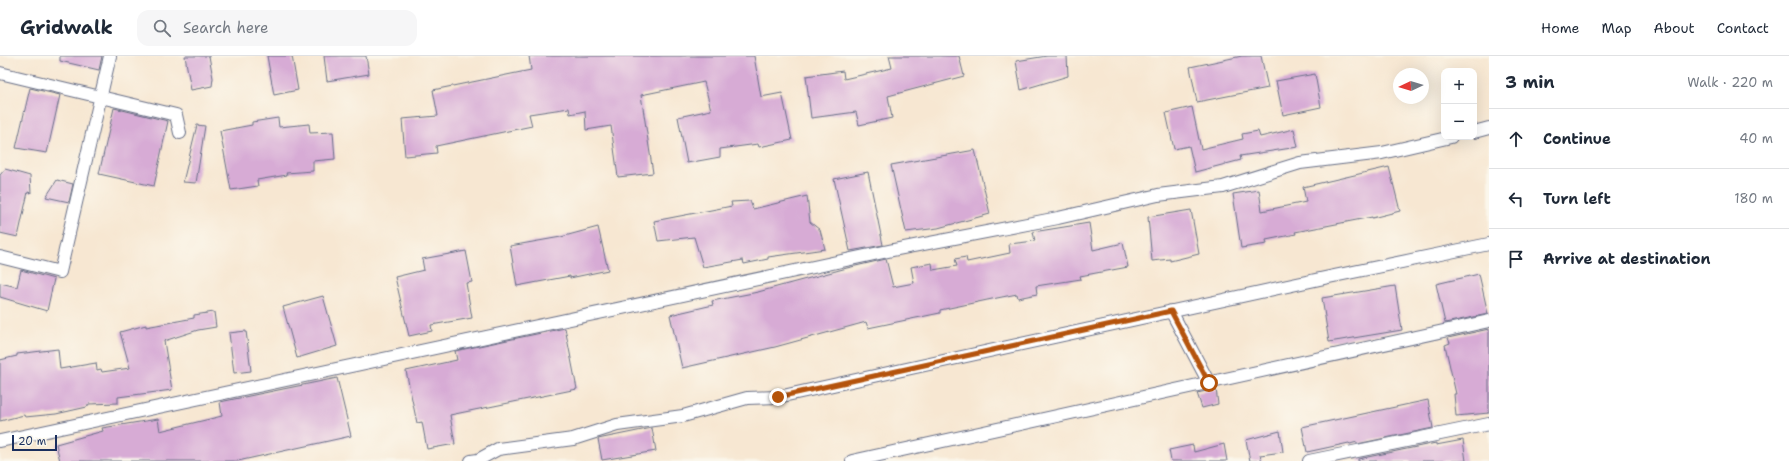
<!DOCTYPE html>
<meta charset="utf-8">
<style>
body{margin:0;font-family:"Shantell Sans",sans-serif;background:#f6f6f7;color:#1f2937}
.controls{position:absolute;right:12px;top:12px;display:grid;overflow:hidden;border-radius:8px;box-shadow:0 4px 16px #0002}
.controls button{width:36px;height:36px;display:grid;place-items:center;padding:0;border:0;border-bottom:1px solid #e0e1e3;background:#fff;color:#1f2937;font:20px sans-serif}
.compass{position:absolute;left:1393px;top:12px;width:36px;height:36px;border-radius:50%;background:#fff;box-shadow:0 4px 16px #0002;rotate:266deg}
.scale{position:absolute;left:12px;bottom:10px;width:45px;box-sizing:border-box;padding-left:4px;border:2px solid #1b2f5e;border-top:0;font-size:11px;line-height:14px;white-space:nowrap;color:#1b2f5e;-webkit-text-stroke:3px #fbf7ec;paint-order:stroke}
.stop{position:absolute;width:12px;height:12px;margin:-9px;border:3px solid #b45309;border-radius:50%;background:#fff}
.stop.end{background:#b45309;border-color:#fff;box-shadow:0 1px 4px #0008}
.list{margin:0;padding:0;list-style:none}
h2{display:flex;justify-content:space-between;align-items:center;height:52px;margin:0;padding:0 16px;font-size:17px}
h2 small{font-size:13px;font-weight:400;color:#747a83}
.list li{display:grid;grid-template-columns:26px 1fr auto;gap:12px;align-items:center;box-sizing:border-box;height:60px;padding:0 16px;border-top:1px solid #e0e1e3}
.list b{display:block;font-size:15px;white-space:nowrap}
.list em{font-size:13px;font-style:normal;color:#747a83}
.icon{flex:none;width:22px;height:22px;fill:none;stroke:currentColor;stroke-width:2;stroke-linecap:round;stroke-linejoin:round}
.map{position:relative;flex:none;width:1489px;height:405px;overflow:hidden}
header{display:flex;align-items:center;gap:24px;box-sizing:border-box;height:56px;padding:0 20px;background:#fff;border-bottom:1px solid #e0e1e3}
header strong{font-size:19px}
nav{display:flex;gap:22px;margin-inline-start:auto;font-size:14px}
.search{width:280px;height:36px;background:#f6f6f7;display:flex;align-items:center;gap:10px;box-sizing:border-box;padding:0 14px;border-radius:12px;color:#747a83;font-size:15px}
main{display:flex}
aside{flex:1;background:#fff}
.map>svg:first-child{display:block}
</style>
<header>
<strong>Gridwalk</strong>
<div class="search"><svg class="icon" aria-label="search" viewBox="0 0 24 24"><circle cx="10" cy="10" r="6"/><path d="M15 15l6 6"/></svg>Search here</div>
<nav><a>Home</a><a>Map</a><a>About</a><a>Contact</a></nav>
</header>
<main>
<div class="map">
<svg width="1489" height="405" viewBox="0 0 1489 405">
<rect width="100%" height="100%" fill="#fbf7ec"/>
<filter id="ink" filterUnits="userSpaceOnUse"><feTurbulence type="fractalNoise" baseFrequency=".025" numOctaves="2"/><feDisplacementMap in="SourceGraphic" scale="8" xChannelSelector="R" yChannelSelector="G"/><feConvolveMatrix kernelMatrix="1 2 1 2 8 2 1 2 1" color-interpolation-filters="sRGB"/></filter>
<filter id="wash" filterUnits="userSpaceOnUse"><feTurbulence type="fractalNoise" baseFrequency=".012" numOctaves="4" result="noise"/><feDisplacementMap in="SourceGraphic" scale="16" xChannelSelector="R" yChannelSelector="G"/><feGaussianBlur stdDeviation="0.9" result="paint"/><feColorMatrix in="noise" values="0 0 0 0 0 0 0 0 0 0 0 0 0 0 0 0 0 1.4 0 .05"/><feComposite in="paint" operator="in"/></filter>
<g filter="url(#wash)">
<rect width="100%" height="100%" fill="#f7e7d2"/>
<g id="blocks">
<!-- building -->
<path fill="#d7abd5" d="M 60,0 L 102,0 L 99,14 L 60,5 Z
M 185,0 L 209,0 L 213,22 L 212,30 L 191,34 Z
M 267,0 L 292,0 L 298,34 L 274,39 Z
M 324,0 L 366,0 L 369,18 L 327,25 Z
M 529,0 L 754,0 L 761,41 L 782,37 L 792,84 L 759,91 L 758,88 L 720,93 L 720,101 L 687,107 L 678,61 L 711,54 L 704,26 L 641,39 L 653,117 L 618,121 L 611,70 L 586,74 L 585,55 L 570,58 L 569,52 L 529,58 L 532,70 L 436,90 L 437,97 L 405,100 L 402,63 L 438,60 L 433,34 L 531,14 Z
M 889,0 L 959,0 L 964,20 L 888,40 L 892,62 L 859,69 L 856,56 L 811,62 L 806,20 L 843,15 L 844,23 L 892,12 Z
M 1047,0 L 1067,0 L 1068,20 L 1021,34 L 1016,5 Z
M 1242,0 L 1261,0 L 1268,32 L 1197,46 L 1190,11 Z
M 1315,18 L 1321,51 L 1283,59 L 1276,25 Z
M 30,32 L 60,39 L 47,97 L 16,92 Z
M 1192,51 L 1201,93 L 1243,83 L 1242,78 L 1258,75 L 1260,81 L 1294,73 L 1298,91 L 1240,100 L 1241,104 L 1195,116 L 1189,90 L 1174,93 L 1166,57 Z
M 114,52 L 168,65 L 154,130 L 99,118 Z
M 278,62 L 279,71 L 309,68 L 310,77 L 333,76 L 335,103 L 313,105 L 313,115 L 286,117 L 287,119 L 257,124 L 258,130 L 231,134 L 220,75 L 252,69 L 252,66 Z
M 197,69 L 205,70 L 196,127 L 183,126 Z
M 975,94 L 990,158 L 938,172 L 906,176 L 891,109 Z
M 1389,111 L 1400,155 L 1372,162 L 1372,161 L 1295,176 L 1296,178 L 1266,184 L 1267,188 L 1241,192 L 1233,138 L 1259,134 L 1262,155 L 1306,146 L 1303,131 Z
M 5,113 L 30,120 L 31,137 L 28,136 L 18,181 L 0,177 L 0,119 Z
M 868,116 L 883,189 L 850,195 L 834,123 Z
M 57,124 L 73,128 L 69,146 L 46,141 Z
M 807,140 L 810,166 L 820,174 L 825,193 L 768,201 L 768,203 L 744,208 L 743,204 L 703,211 L 694,181 L 658,185 L 654,165 L 732,150 L 731,146 L 750,145 L 753,153 Z
M 1191,154 L 1199,198 L 1170,205 L 1170,203 L 1152,205 L 1148,161 Z
M 1089,167 L 1093,194 L 1123,187 L 1128,211 L 1080,220 L 1081,223 L 1036,230 L 1037,238 L 1018,242 L 1017,238 L 992,243 L 940,254 L 940,257 L 868,272 L 866,266 L 775,291 L 682,312 L 670,259 L 713,249 L 712,245 L 758,236 L 847,212 L 886,203 L 893,231 L 914,227 L 911,211 L 932,207 L 933,214 L 957,210 L 955,203 L 966,201 L 967,206 L 1010,197 L 1009,188 L 1035,185 L 1033,176 Z
M 598,171 L 608,214 L 570,222 L 570,220 L 517,230 L 510,190 L 561,181 Z
M 466,195 L 472,226 L 466,227 L 472,262 L 431,269 L 432,275 L 409,280 L 395,221 L 424,214 L 422,203 Z
M 21,214 L 54,223 L 47,255 L 0,241 L 0,227 L 17,231 Z
M 1479,218 L 1488,258 L 1445,267 L 1436,228 Z
M 1395,230 L 1402,274 L 1329,286 L 1322,242 Z
M 323,240 L 337,290 L 297,302 L 283,251 Z
M 214,256 L 216,271 L 198,274 L 164,285 L 172,334 L 118,341 L 118,347 L 89,348 L 87,351 L 56,358 L 25,361 L 24,359 L 0,365 L 0,304 L 17,300 L 17,298 L 58,293 L 60,313 L 96,307 L 97,314 L 101,313 L 102,316 L 130,312 L 120,276 L 146,269 L 146,271 L 194,262 L 194,259 Z
M 565,272 L 577,333 L 450,359 L 455,388 L 427,393 L 422,366 L 417,367 L 406,315 L 457,304 L 455,295 Z
M 1489,273 L 1489,357 L 1456,360 L 1454,338 L 1456,338 L 1445,289 L 1450,287 L 1448,282 Z
M 246,275 L 251,315 L 234,317 L 229,277 Z
M 337,322 L 351,380 L 238,405 L 60,405 L 56,388 L 103,375 L 102,372 L 158,363 L 160,375 L 222,360 L 220,346 Z
M 1216,333 L 1218,348 L 1202,352 L 1197,337 Z
M 1428,344 L 1433,372 L 1357,388 L 1357,386 L 1350,388 L 1349,387 L 1307,396 L 1302,371 Z
M 652,372 L 656,395 L 602,404 L 598,383 Z
M 1280,375 L 1283,396 L 1260,399 L 1262,405 L 1250,405 L 1246,384 Z
M 1463,384 L 1466,405 L 1358,405 L 1358,403 L 1436,387 L 1436,389 Z
M 1224,388 L 1227,405 L 1171,405 L 1169,394 L 1193,389 L 1194,396 Z"/>
</g>
</g>
<g filter="url(#ink)">
<use href="#blocks" fill-opacity="0" stroke="#686f87" stroke-width="1"/>
<g fill="none" stroke-linecap="round" stroke-linejoin="round">
<!-- street casing -->
<g stroke="#686f87" stroke-width="14">
<path id="street" d="M 0,17 L 176,59 L 180,77
M 1474,76 L 1489,72
M 0,201 L 60,216 L 110,0
M 1171,255 L 1209,327
M 0,385 L 893,194 L 1058,162 L 1158,139 L 1223,131 L 1300,107 L 1382,97 L 1451,81
M 471,405 L 478,404 L 498,393 L 573,383 L 617,369 L 683,360 L 747,342 L 778,341 L 1329,221 L 1489,188
M 852,405 L 1489,265
M 1309,405 L 1489,368"/>
</g>
<!-- street -->
<use href="#street" stroke="#fff" stroke-width="12"/>
</g>
</g>
<g fill="none" stroke-linecap="round" stroke-linejoin="round" filter="url(#ink)">
<!-- route -->
<path stroke="#b45309" stroke-width="5" d="M 778,341 L 1171,255 L 1209,327"/>
</g>
</svg>
<div class="controls">
<button>+</button>
<button>−</button>
</div>
<svg class="compass" viewBox="-18 -18 36 36"><path d="M0-13l5 13h-10z" fill="#e53935"/><path d="M0 13l5-13h-10z" fill="#747a83"/></svg>
<div class="scale">20 m</div>
<div class="stop" style="left:1209px;top:327px"></div>
<div class="stop end" style="left:778px;top:341px"></div>
</div>
<aside>
<h2>3 min<small>Walk · 220 m</small></h2>
<ul class="list">
<li><svg class="icon" aria-label="ahead" viewBox="0 0 24 24"><path d="M12 20V5M6 11l6-6 6 6"/></svg><div><b>Continue</b></div><em>40 m</em></li>
<li><svg class="icon" aria-label="left" viewBox="0 0 24 24"><path d="M17 20v-9H6M10 6l-5 5 5 5"/></svg><div><b>Turn left</b></div><em>180 m</em></li>
<li><svg class="icon" aria-label="arrive" viewBox="0 0 24 24"><path d="M6 21V4h12l-3 4 3 4H6"/></svg><div><b>Arrive at destination</b></div></li>
</ul>
</aside>
</main>
